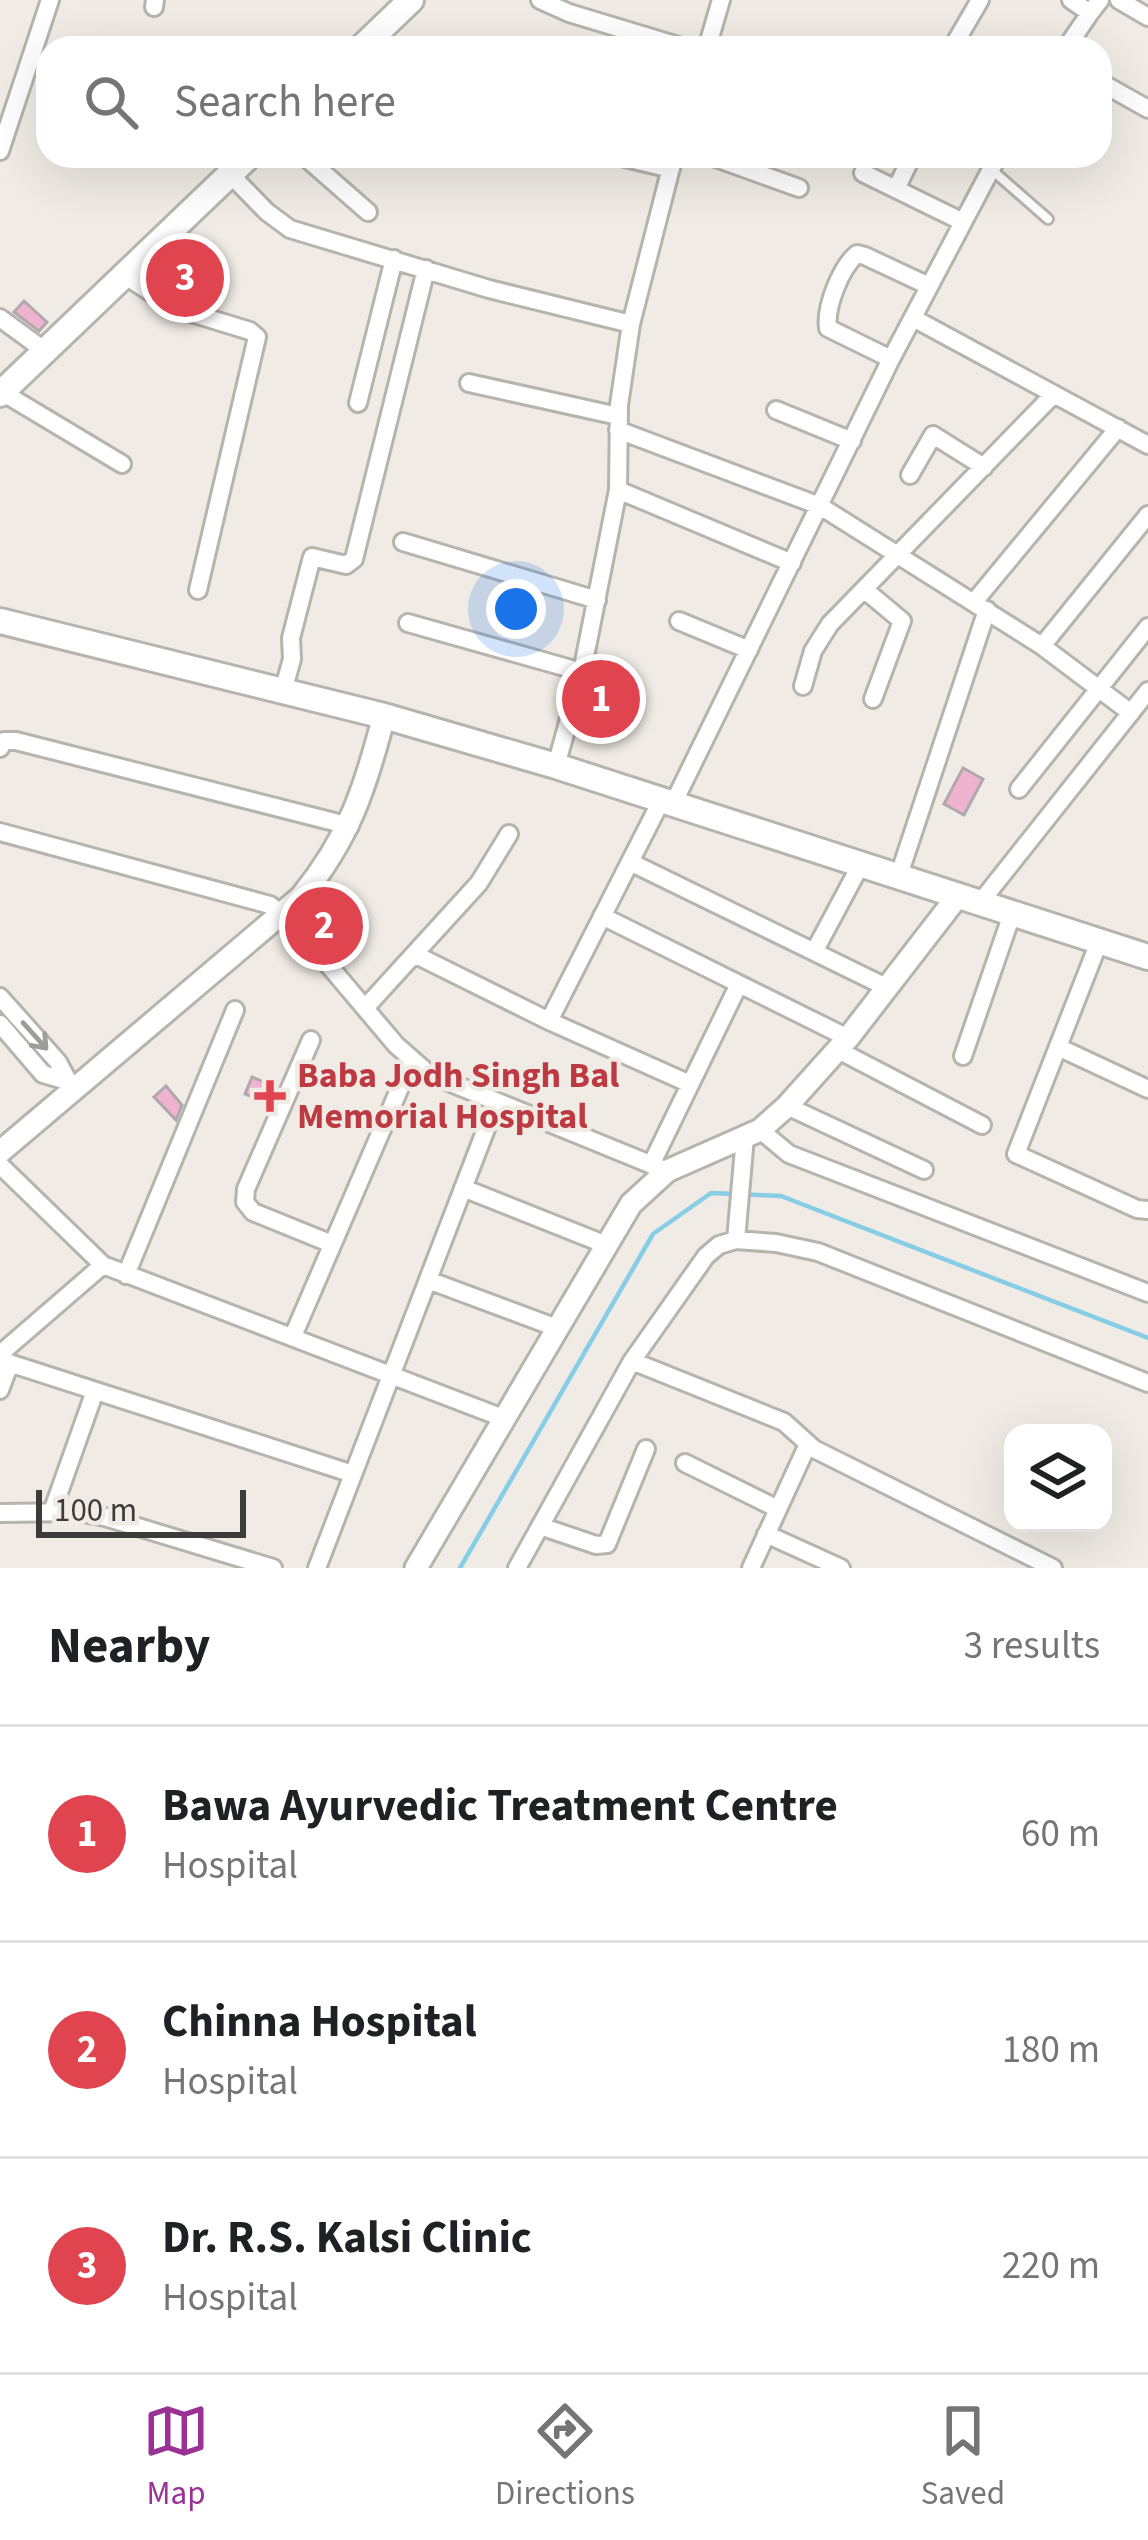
<!DOCTYPE html>
<style>
body{margin:0;font-family:"Source Sans 3",sans-serif;background:#f6f6f6;color:#202124}
.controls{position:absolute;right:36px;bottom:36px;display:grid;overflow:hidden;border-radius:24px;box-shadow:0 12px 48px #0002}
.controls button{width:108px;height:108px;display:grid;place-items:center;padding:0;border:0;border-bottom:3px solid #e0e0e0;background:#fff;color:#202124;font:60px sans-serif}
.scale{position:absolute;left:36px;bottom:30px;width:210px;box-sizing:border-box;padding-left:12px;border:6px solid #3d3b39;border-top:0;font-size:33px;line-height:42px;white-space:nowrap;color:#3d3b39;-webkit-text-stroke:9px #f0ece5;paint-order:stroke}
.you{position:absolute;left:516px;top:609px;width:42px;height:42px;margin:-30px;border:9px solid #fff;border-radius:50%;background:#1a73e8;box-shadow:0 0 0 18px #1a73e833}
.badge{display:grid;place-items:center;width:78px;height:78px;border-radius:50%;background:#9a3195;color:#fff;font-size:39px;font-weight:700}
.pin{position:absolute;translate:-50% -50%;border:6px solid #fff;box-shadow:0 3px 12px #0006}
.list{margin:0;padding:0;list-style:none}
h2{display:flex;justify-content:space-between;align-items:center;height:156px;margin:0;padding:0 48px;font-size:51px}
h2 small{font-size:39px;font-weight:400;color:#757577}
.list li{display:grid;grid-template-columns:78px 1fr auto;gap:36px;align-items:center;box-sizing:border-box;height:216px;padding:0 48px;border-top:3px solid #e0e0e0}
.list b{display:block;font-size:45px;white-space:nowrap}
.list p{margin:0;font-size:39px;white-space:nowrap;color:#757577}
.list em{font-size:39px;font-style:normal;color:#757577}
.icon{flex:none;width:66px;height:66px;fill:none;stroke:currentColor;stroke-width:2;stroke-linecap:round;stroke-linejoin:round}
.map{position:relative;flex:none;width:1148px;height:1568px;overflow:hidden}
.search{position:absolute;background:#fff;box-shadow:0 12px 48px #0002;left:36px;right:36px;top:36px;height:132px;display:flex;align-items:center;gap:30px;box-sizing:border-box;padding:0 42px;border-radius:36px;color:#757577;font-size:45px}
.sheet{height:804px;background:#fff}
nav{display:flex;justify-content:space-around;align-items:center;box-sizing:border-box;height:168px;border-top:3px solid #e0e0e0;background:#fff;font-size:33px;color:#757577}
nav a{display:grid;justify-items:center;gap:6px}
nav .on{color:#9a3195}
.map>svg:first-child{display:block}
</style>
<div class="map">
<svg width="1148" height="1568" viewBox="0 0 1148 1568">
<rect width="100%" height="100%" fill="#f0ece5"/>
<g fill="none" stroke-linecap="round" stroke-linejoin="round">
<!-- stream -->
<path stroke="#87cde5" stroke-width="4.5" d="M 460,1568 L 653,1234 L 711,1193 L 781,1196 L 1148,1338"/>
</g>
<!-- building -->
<path fill="#efb3d0" stroke="#b0a8ac" stroke-width="3" d="M 187,266 L 198,276 L 184,290 L 174,279 Z
M 24,301 L 47,322 L 39,331 L 14,312 Z
M 592,684 L 624,697 L 618,713 L 587,701 Z
M 963,768 L 983,779 L 964,815 L 944,804 Z
M 327,915 L 348,939 L 339,946 L 326,931 L 321,936 L 313,927 Z
M 252,1077 L 276,1087 L 269,1104 L 245,1094 Z
M 166,1086 L 182,1105 L 176,1120 L 154,1097 Z"/>
<g fill="none" stroke-linecap="round" stroke-linejoin="round">
<!-- service casing -->
<g stroke="#b7b4ad" stroke-width="14">
<path id="service" d="M 992,170 L 1048,219"/>
</g>
<!-- minor casing -->
<g stroke="#b7b4ad" stroke-width="22">
<path id="minor" d="M 540,0 L 569,13 L 685,48
M 1071,0 L 1090,13 L 1100,0
M 1119,0 L 1148,17
M 154,7 L 155,0
M 707,48 L 721,0
M 952,48 L 980,0
M 1066,48 L 1090,13
M 1100,82 L 1148,109
M 0,151 L 50,0
M 304,156 L 368,212
M 617,156 L 671,169
M 710,156 L 799,188
M 863,173 L 963,222
M 230,174 L 267,212 L 290,229 L 489,289 L 631,324
M 896,189 L 912,156
M 124,275 L 175,308 L 250,331 L 257,337 L 198,590
M 0,318 L 45,351
M 913,318 L 1148,445
M 891,359 L 828,328 C 825,307 841,267 857,254 L 865,256 L 929,286
M 469,383 L 618,416
M 2,392 L 122,464
M 358,403 L 394,259
M 776,410 L 852,441
M 618,430 L 820,506 L 1042,646 L 1131,713
M 910,475 L 933,435 L 984,467
M 618,490 L 792,563
M 403,542 L 597,600
M 865,590 L 902,621 L 873,699
M 974,602 L 1118,428
M 679,621 L 749,650
M 408,623 L 582,672
M 1042,646 L 1148,515
M 803,686 L 813,651 L 830,624 L 1054,394
M 283,691 L 292,659 L 291,638 L 312,557 L 346,565 L 354,559 L 426,269
M 0,748 L 4,741 L 16,741 L 350,826
M 556,766 L 582,672 L 618,490 L 619,405 L 631,324 L 674,156
M 1019,789 L 1148,627
M 672,806 L 891,359 L 998,156
M 0,832 L 270,905 L 293,923 L 396,1045 L 429,1074 L 667,1171
M 630,862 L 888,988
M 898,878 L 987,610
M 979,904 L 1148,691
M 602,916 L 848,1038
M 1099,942 L 1016,1154 L 1137,1209 L 1148,1210
M 814,952 L 860,866
M 416,955 L 549,1021 L 690,1084
M 0,997 L 58,1062 L 73,1090
M 365,1008 L 479,883 L 509,834
M 549,1021 L 660,803
M 0,1024 L 43,1074 L 64,1080
M 311,1040 L 246,1189 L 245,1202 L 253,1212 L 332,1244
M 1058,1047 L 1148,1089
M 838,1050 L 982,1125
M 963,1056 L 1012,914
M 787,1106 L 924,1170
M 760,1130 L 789,1154 L 1148,1293
M 745,1137 L 736,1240 L 776,1243 L 818,1252 L 1148,1383
M 0,1165 L 103,1265 L 503,1418
M 651,1165 L 739,984
M 463,1188 L 604,1244
M 126,1275 L 235,1010
M 428,1280 L 557,1328
M 293,1336 L 411,1062
M 0,1354 L 103,1265
M 0,1360 L 353,1474
M 632,1361 L 784,1422 L 814,1449 L 1053,1568
M 0,1390 L 10,1363
M 685,1463 L 778,1509
M 52,1512 L 95,1391
M 0,1513 L 77,1512 L 105,1517 L 273,1568
M 540,1526 L 596,1545 L 607,1544 L 646,1449
M 766,1534 L 841,1568
M 317,1568 L 496,1103
M 517,1568 L 632,1361 L 706,1256 L 719,1245 L 736,1240
M 751,1568 L 808,1444"/>
</g>
<!-- tertiary casing -->
<g stroke="#b7b4ad" stroke-width="27">
<path id="tertiary" d="M 0,1152 L 301,897 C 349,838 365,789 384,716
M 416,1568 L 631,1204 L 667,1171 L 760,1130 L 787,1106 L 848,1038 L 957,897"/>
</g>
<!-- secondary casing -->
<g stroke="#b7b4ad" stroke-width="30">
<path id="secondary" d="M 361,48 L 411,0
M 0,394 L 249,156
M 0,621 L 384,716 L 556,766 L 1148,957"/>
</g>
<!-- service -->
<use href="#service" stroke="#fff" stroke-width="8"/>
<!-- minor -->
<use href="#minor" stroke="#fff" stroke-width="16"/>
<!-- tertiary -->
<use href="#tertiary" stroke="#fff" stroke-width="21"/>
<!-- secondary -->
<use href="#secondary" stroke="#fff" stroke-width="24"/>
</g>
<!-- one-way arrows -->
<defs><path id="oneway-shaft" d="M-6 0H5M1.5-3L5.5 0L1.5 3" fill="none" stroke-width="1.6" stroke-linecap="round" stroke-linejoin="round" transform="scale(3)"/></defs>
<use stroke="#9e9d9c" href="#oneway-shaft" transform="translate(35 1036) rotate(48)"/>
<!-- markers -->
<path fill="#e0444e" stroke="#f0ece5" stroke-width="4.5" d="M264 1078h12v12h12v12h-12v12h-12v-12h-12v-12h12z"/>
<g text-anchor="middle" dominant-baseline="central" stroke-width="9" stroke-linejoin="round" paint-order="stroke">
<!-- health labels -->
<g font-size="36" font-weight="bold" fill="#be3a42" stroke="#f0ece5" text-anchor="start">
<text x="297" y="1075">Baba Jodh Singh Bal<tspan x="297" dy="41">Memorial Hospital</tspan></text>
</g>
</g>
</svg>
<div class="controls">
<button><svg class="icon" aria-label="layers" viewBox="0 0 24 24"><path d="M12 4l9 5-9 5-9-5zM3 14l9 5 9-5"/></svg></button>
</div>
<div class="scale">100 m</div>
<div class="you"></div>
<div class="pin badge" style="left:601px;top:699px;background:#e0444e">1</div>
<div class="pin badge" style="left:324px;top:926px;background:#e0444e">2</div>
<div class="pin badge" style="left:185px;top:278px;background:#e0444e">3</div>
<div class="search"><svg class="icon" aria-label="search" viewBox="0 0 24 24"><circle cx="10" cy="10" r="6"/><path d="M15 15l6 6"/></svg>Search here</div>
</div>
<section class="sheet">
<h2>Nearby<small>3 results</small></h2>
<ul class="list">
<li><span class="badge" style="background:#e0444e">1</span><div><b>Bawa Ayurvedic Treatment Centre</b><p>Hospital</p></div><em>60 m</em></li>
<li><span class="badge" style="background:#e0444e">2</span><div><b>Chinna Hospital</b><p>Hospital</p></div><em>180 m</em></li>
<li><span class="badge" style="background:#e0444e">3</span><div><b>Dr. R.S. Kalsi Clinic</b><p>Hospital</p></div><em>220 m</em></li>
</ul>
</section>
<nav>
<a class="on"><svg class="icon" aria-label="map" viewBox="0 0 24 24"><path d="M3 6l6-2 6 2 6-2v14l-6 2-6-2-6 2zM9 4v14M15 6v14"/></svg>Map</a>
<a><svg class="icon" aria-label="directions" viewBox="0 0 24 24"><path d="M12 3l9 9-9 9-9-9zM9 14v-3h6M13 9l2 2-2 2"/></svg>Directions</a>
<a><svg class="icon" aria-label="saved" viewBox="0 0 24 24"><path d="M7 4h10v16l-5-4-5 4z"/></svg>Saved</a>
</nav>
